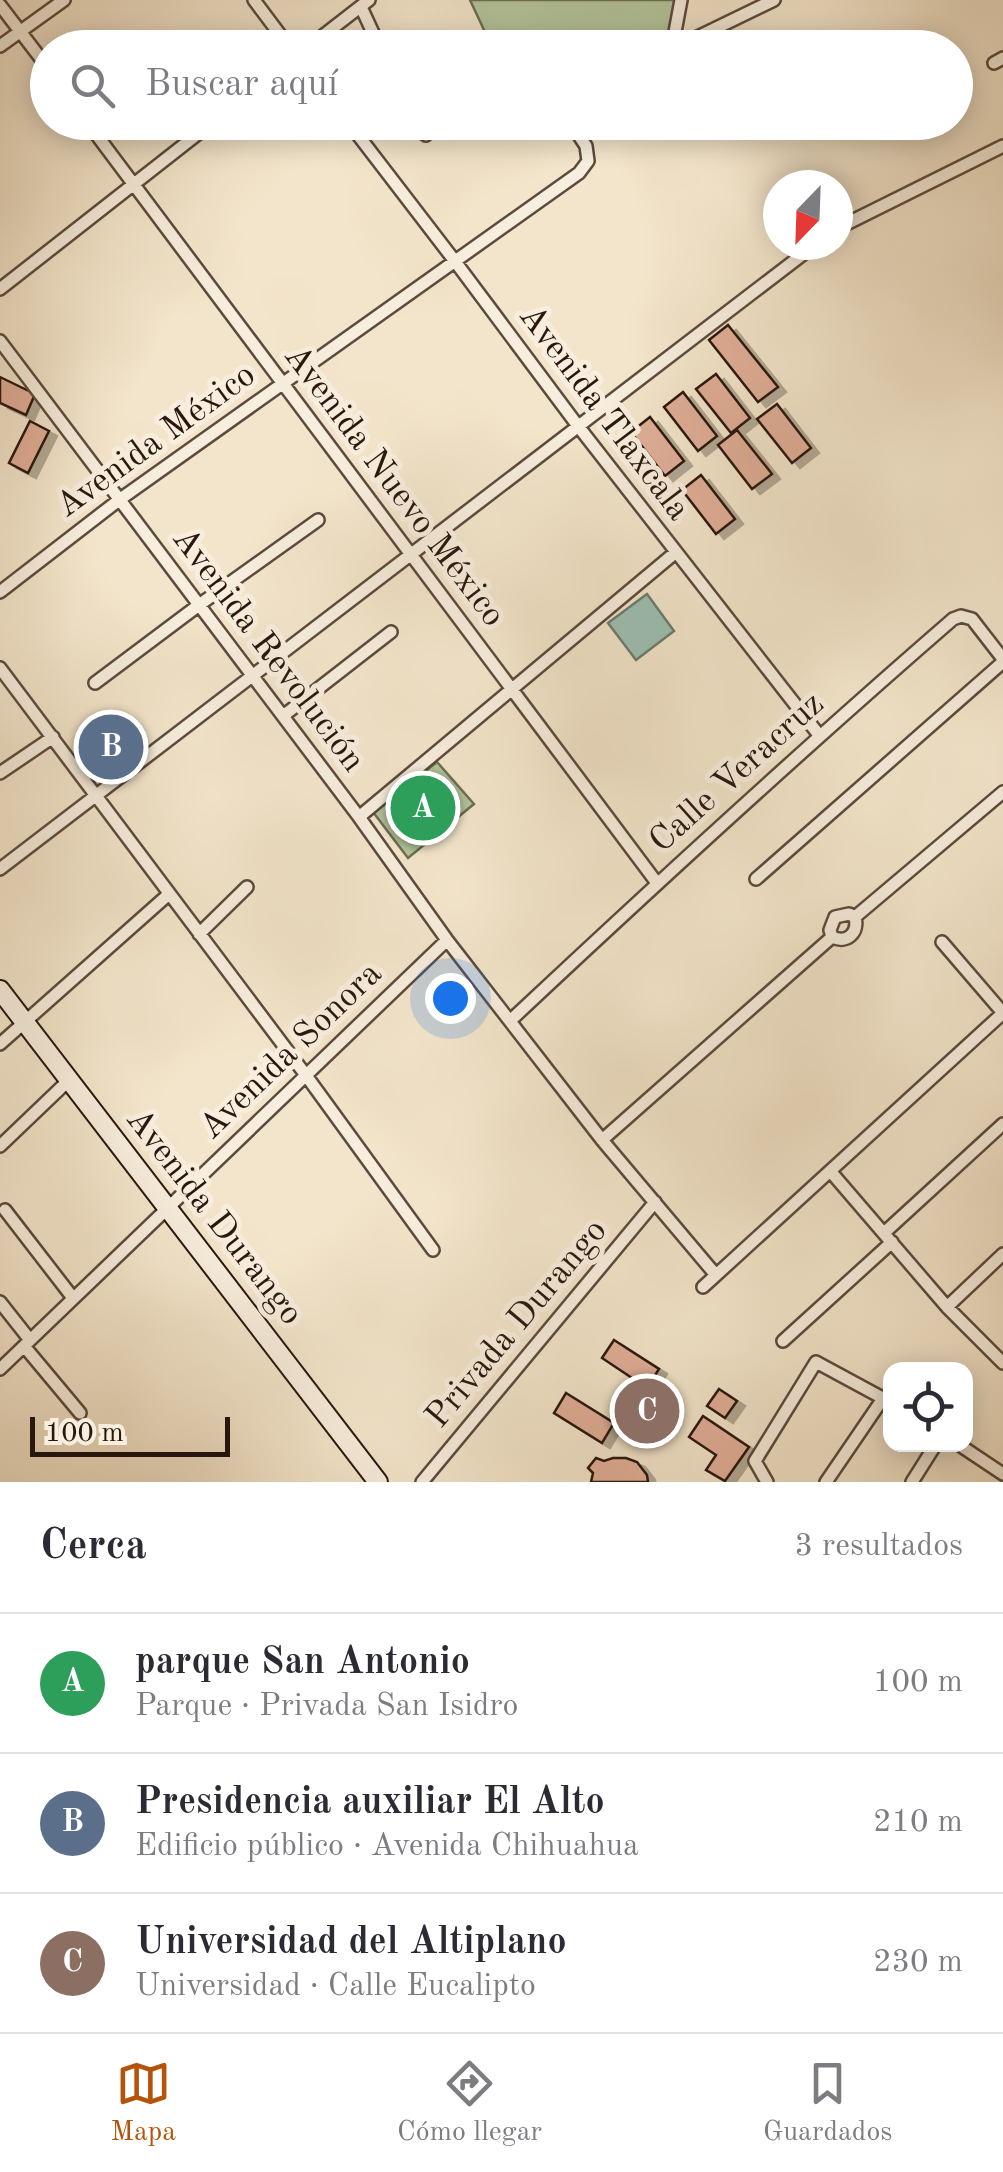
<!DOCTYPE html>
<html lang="es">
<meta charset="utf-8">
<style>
body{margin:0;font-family:"Old Standard TT",serif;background:#f2f2f3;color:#2b2b33}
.controls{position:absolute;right:30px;bottom:30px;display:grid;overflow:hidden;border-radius:20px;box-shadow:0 5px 25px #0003}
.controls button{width:90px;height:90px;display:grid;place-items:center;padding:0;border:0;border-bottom:2px solid #e1e1e2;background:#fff;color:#2b2b33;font:50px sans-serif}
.compass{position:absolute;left:763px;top:170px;width:90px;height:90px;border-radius:50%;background:#fff;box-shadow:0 5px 25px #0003;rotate:203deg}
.scale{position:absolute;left:30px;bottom:25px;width:200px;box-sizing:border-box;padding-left:10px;border:5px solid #29170f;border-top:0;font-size:28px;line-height:35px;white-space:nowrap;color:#29170f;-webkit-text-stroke:8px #f7eedd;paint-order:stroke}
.you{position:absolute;left:450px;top:998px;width:35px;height:35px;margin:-25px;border:8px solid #fff;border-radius:50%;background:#1a73e8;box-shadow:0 0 0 15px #1a73e833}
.badge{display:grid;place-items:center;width:65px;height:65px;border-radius:50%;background:#b45309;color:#fff;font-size:32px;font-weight:700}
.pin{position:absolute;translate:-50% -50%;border:5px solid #fff;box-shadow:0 2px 10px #0006}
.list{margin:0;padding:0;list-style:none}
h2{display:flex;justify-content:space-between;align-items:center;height:130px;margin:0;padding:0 40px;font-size:42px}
h2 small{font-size:32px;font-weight:400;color:#7c7c81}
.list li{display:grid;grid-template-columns:65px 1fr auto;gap:30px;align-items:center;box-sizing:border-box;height:140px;padding:0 40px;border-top:2px solid #e1e1e2}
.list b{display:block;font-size:38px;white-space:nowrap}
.list p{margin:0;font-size:32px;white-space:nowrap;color:#7c7c81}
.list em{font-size:32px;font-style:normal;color:#7c7c81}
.icon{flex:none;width:55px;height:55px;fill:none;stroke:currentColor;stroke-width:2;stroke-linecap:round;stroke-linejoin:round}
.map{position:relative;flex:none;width:1003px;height:1482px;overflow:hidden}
.search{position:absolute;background:#fff;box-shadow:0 5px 25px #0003;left:30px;right:30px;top:30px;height:110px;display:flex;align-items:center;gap:25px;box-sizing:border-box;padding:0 35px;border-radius:55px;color:#7c7c81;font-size:38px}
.sheet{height:550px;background:#fff}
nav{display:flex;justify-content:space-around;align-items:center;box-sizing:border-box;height:140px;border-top:2px solid #e1e1e2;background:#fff;font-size:28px;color:#7c7c81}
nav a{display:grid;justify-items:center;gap:5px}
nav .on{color:#b45309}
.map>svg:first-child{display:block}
</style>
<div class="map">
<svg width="1003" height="1482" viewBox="0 0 1003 1482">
<defs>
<filter id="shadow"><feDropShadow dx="8" dy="5" stdDeviation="0" flood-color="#0004"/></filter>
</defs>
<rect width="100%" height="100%" fill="#f3e5cb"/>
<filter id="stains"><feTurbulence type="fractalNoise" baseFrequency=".002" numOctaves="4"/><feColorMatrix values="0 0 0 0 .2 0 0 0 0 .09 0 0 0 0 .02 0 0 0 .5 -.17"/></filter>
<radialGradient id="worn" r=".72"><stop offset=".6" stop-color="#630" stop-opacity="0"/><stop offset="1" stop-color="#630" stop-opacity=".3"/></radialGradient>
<!-- green -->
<path fill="#b4c69c" stroke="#6e6e56" stroke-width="2.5" d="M 470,0 L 679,0 L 671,48 L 492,47 Z
M 437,762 L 474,804 L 408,858 L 373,812 Z"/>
<!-- water -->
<path fill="#9cc0b2" stroke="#6e7c71" stroke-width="2.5" d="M 647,594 L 674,631 L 636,660 L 608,623 Z"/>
<!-- building -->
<path fill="#e0ae98" stroke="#29170f" stroke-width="2.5" filter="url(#shadow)" d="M 728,325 L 778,387 L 758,402 L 709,340 Z
M 716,374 L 750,418 L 731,433 L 696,389 Z
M 0,377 L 35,394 L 26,415 L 0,403 Z
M 683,392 L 717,436 L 698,451 L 664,407 Z
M 777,404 L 811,448 L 792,463 L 757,419 Z
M 650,417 L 684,461 L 665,476 L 631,432 Z
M 30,421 L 49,431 L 28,473 L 9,463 Z
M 737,430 L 772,474 L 752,489 L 718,445 Z
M 701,475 L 735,519 L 716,534 L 682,490 Z
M 114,735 L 131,759 L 102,781 L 85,759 Z
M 614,1340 L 659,1369 L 647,1388 L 602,1358 Z
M 719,1389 L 737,1401 L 725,1418 L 707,1406 Z
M 566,1393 L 614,1423 L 602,1443 L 554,1413 Z
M 703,1416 L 749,1447 L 725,1481 L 706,1470 L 716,1455 L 689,1437 Z
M 596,1458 L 604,1461 L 613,1458 L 626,1458 L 637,1462 L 647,1475 L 648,1482 L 591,1482 L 593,1473 L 588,1468 Z"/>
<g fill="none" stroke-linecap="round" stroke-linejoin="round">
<!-- street casing -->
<g stroke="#5c4a3e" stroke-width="16">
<path id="street" d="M 254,0 L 290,48
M 0,5 L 48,68
M 361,7 L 380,48
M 0,46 L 64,0
M 307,48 L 369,0
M 672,48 L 681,0
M 675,48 L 774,0
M 994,63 L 1003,58
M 87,122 L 657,883
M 348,122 L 454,260 L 578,426 L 819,735
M 415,122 L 418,129 L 426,135
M 838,228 L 1003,146
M 0,289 L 213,122
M 0,341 L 359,817 L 447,940 L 602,1140 L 715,1274
M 0,592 L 119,500 L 579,173 L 588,161 L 586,146 L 570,122
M 0,668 L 305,1074 L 433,1250
M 95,683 L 199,605 L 318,520
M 283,716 L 391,632
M 0,773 L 53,737
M 359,817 L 676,552
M 0,869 L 815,245
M 756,879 L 1003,662
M 199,934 L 247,887
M 832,937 L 830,930 L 835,917 L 849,914 L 855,917
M 511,1020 C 656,884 802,750 953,619 L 961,616 L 972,619 L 1003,659
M 0,1044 L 169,894
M 602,1140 L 832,937 C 847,944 859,933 855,917 L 1003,792
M 0,1146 L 68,1081
M 831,1172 L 947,1307 L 1003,1363
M 5,1210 L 73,1298
M 884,1233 L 1003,1124
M 703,1287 L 1003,1013 L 942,942
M 0,1302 L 30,1340
M 947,1307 L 1003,1254
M 783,1341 L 892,1242
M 24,1346 L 80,1413
M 0,1369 L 447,940
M 958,1444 L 1003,1474
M 422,1482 L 655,1202
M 767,1482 L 755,1461 L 816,1362 L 890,1402
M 826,1482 L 884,1397
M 912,1482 L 936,1444"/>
</g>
<!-- secondary casing -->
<g stroke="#29170f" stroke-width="22">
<path id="secondary" d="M 0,990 L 378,1482"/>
</g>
<!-- street -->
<use href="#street" stroke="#f7eedd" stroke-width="11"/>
<!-- secondary -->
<use href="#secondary" stroke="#f7eedd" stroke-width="18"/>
</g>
<g text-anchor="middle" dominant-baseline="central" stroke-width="10" stroke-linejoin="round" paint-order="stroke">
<!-- street labels -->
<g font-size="35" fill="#29170f" stroke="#f7eedd">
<text transform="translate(604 413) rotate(53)">Avenida Tlaxcala</text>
<text transform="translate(156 441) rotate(-36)">Avenida México</text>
<text transform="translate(394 486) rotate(53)">Avenida Nuevo México</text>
<text transform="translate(268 650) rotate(53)">Avenida Revolución</text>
<text transform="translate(737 773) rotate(-42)">Calle Veracruz</text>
<text transform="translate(291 1051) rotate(-44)">Avenida Sonora</text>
<text transform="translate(214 1217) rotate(52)">Avenida Durango</text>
<text transform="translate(517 1324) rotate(-50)">Privada Durango</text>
</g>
</g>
<rect width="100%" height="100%" filter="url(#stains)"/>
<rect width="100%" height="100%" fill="url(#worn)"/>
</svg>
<div class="controls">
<button><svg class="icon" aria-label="locate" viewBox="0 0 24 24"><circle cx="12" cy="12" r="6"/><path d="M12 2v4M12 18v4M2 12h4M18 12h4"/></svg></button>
</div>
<svg class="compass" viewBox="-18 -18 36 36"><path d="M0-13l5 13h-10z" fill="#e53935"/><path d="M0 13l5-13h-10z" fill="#7c7c81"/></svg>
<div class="scale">100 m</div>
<div class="you"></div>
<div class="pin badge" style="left:423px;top:808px;background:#2e9e5b">A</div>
<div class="pin badge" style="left:111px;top:747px;background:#5c6f8a">B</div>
<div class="pin badge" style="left:647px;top:1411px;background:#8d6e63">C</div>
<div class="search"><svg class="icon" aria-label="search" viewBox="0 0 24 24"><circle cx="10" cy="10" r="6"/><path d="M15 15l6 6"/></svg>Buscar aquí</div>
</div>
<section class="sheet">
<h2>Cerca<small>3 resultados</small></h2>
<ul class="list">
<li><span class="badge" style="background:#2e9e5b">A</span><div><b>parque San Antonio</b><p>Parque · Privada San Isidro</p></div><em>100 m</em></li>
<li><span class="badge" style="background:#5c6f8a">B</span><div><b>Presidencia auxiliar El Alto</b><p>Edificio público · Avenida Chihuahua</p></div><em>210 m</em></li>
<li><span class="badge" style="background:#8d6e63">C</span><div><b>Universidad del Altiplano</b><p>Universidad · Calle Eucalipto</p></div><em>230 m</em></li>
</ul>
</section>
<nav>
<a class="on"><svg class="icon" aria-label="map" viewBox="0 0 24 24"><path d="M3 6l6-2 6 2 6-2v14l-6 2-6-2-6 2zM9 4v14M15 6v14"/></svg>Mapa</a>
<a><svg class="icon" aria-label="directions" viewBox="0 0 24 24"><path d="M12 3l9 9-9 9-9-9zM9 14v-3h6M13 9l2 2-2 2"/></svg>Cómo llegar</a>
<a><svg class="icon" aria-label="saved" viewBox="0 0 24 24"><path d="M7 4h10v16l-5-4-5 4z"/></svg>Guardados</a>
</nav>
